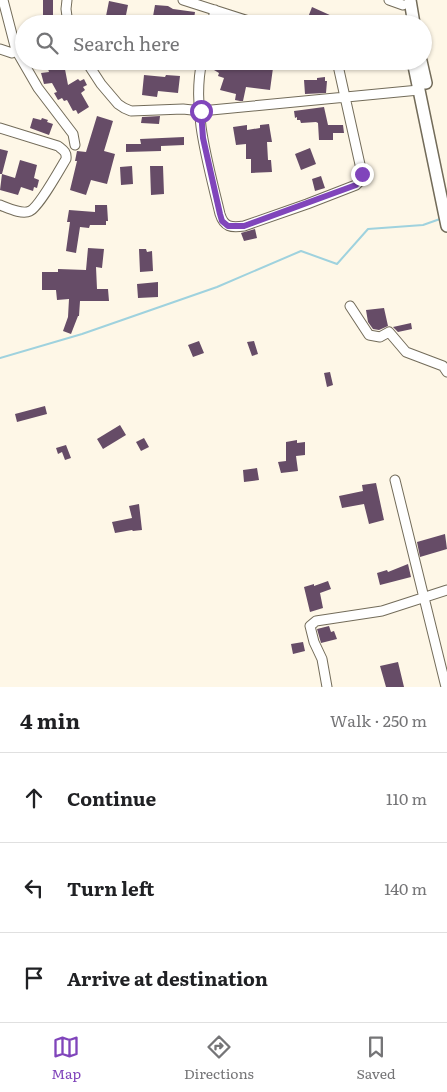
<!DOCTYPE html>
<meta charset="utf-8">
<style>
body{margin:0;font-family:Literata,serif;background:#f2f2f2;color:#202124}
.stop{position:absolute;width:15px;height:15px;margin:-11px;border:4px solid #8045bb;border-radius:50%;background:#fff}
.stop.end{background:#8045bb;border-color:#fff;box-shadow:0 1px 5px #0008}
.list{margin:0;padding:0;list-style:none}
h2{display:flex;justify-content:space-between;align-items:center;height:65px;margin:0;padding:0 20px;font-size:21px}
h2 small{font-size:16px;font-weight:400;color:#757577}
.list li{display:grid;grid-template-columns:32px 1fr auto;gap:15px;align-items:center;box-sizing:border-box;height:90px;padding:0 20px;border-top:1px solid #e0e0e0}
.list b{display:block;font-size:19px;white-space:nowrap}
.list em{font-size:16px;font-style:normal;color:#757577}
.icon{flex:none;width:28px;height:28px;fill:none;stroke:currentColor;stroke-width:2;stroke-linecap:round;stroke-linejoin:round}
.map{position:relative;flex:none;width:447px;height:687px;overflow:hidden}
.search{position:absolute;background:#fff;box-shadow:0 1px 4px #0004;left:15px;right:15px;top:15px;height:55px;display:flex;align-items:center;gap:12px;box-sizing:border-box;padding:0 18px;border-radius:28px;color:#757577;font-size:19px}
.sheet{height:335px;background:#fff}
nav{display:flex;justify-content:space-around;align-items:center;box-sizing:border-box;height:70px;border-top:1px solid #e0e0e0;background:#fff;font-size:14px;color:#757577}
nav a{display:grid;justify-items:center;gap:2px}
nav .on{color:#8045bb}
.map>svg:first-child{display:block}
</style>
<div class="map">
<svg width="447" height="687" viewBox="0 0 447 687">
<rect width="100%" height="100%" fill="#fef7e7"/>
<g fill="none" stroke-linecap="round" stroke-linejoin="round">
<!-- stream -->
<path stroke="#9fd2de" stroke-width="2" d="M 0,358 L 82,334 L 217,287 L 301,251 L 337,264 L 368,229 L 423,225 L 440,219"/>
</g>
<!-- building -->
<path fill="#664c67" d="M 43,0 L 53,0 L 53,17 L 59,17 L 59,24 L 46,24 L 46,16 L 43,16 Z
M 109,1 L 128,5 L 125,20 L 106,16 Z
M 155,5 L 168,6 L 173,9 L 195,12 L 194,19 L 192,19 L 191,24 L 170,21 L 169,24 L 167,24 L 152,22 Z
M 312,7 L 332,16 L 329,24 L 316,24 L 307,20 Z
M 217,61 L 287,61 L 285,70 L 273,68 L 270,90 L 246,87 L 243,101 L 240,101 L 235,100 L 236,94 L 220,90 L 224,78 L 218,76 L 219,73 L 214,70 Z
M 64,64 L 68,85 L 78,79 L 80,81 L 84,79 L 87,85 L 83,87 L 85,90 L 81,93 L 89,107 L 78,114 L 76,110 L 73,111 L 67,100 L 64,101 L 62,98 L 58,100 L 54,93 L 57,92 L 52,83 L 44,84 L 41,73 L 49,72 L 48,69 L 51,67 Z
M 144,75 L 165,77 L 166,75 L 180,76 L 178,93 L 158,91 L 157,97 L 142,95 Z
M 325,77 L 325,81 L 327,81 L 326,93 L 305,94 L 304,80 L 317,80 L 317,78 Z
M 324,107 L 328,125 L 343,125 L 344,133 L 333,133 L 333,140 L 319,140 L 318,123 L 316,122 L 301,123 L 300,120 L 297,120 L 297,117 L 295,118 L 294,111 Z
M 97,116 L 113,121 L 104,151 L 115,154 L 107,184 L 91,180 L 86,195 L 70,190 L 77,161 L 75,161 L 77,151 L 86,152 Z
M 160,116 L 159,124 L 141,123 L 142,117 Z
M 33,118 L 41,120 L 42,118 L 48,120 L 47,122 L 53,124 L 49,135 L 30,128 Z
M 269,124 L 272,142 L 267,142 L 268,160 L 271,160 L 272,172 L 251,173 L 251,159 L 246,159 L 246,144 L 236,145 L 233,127 L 247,125 L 247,130 L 260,128 L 260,125 Z
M 184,137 L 184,145 L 161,146 L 161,151 L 126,152 L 126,144 L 141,144 L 140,139 Z
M 310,148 L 316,164 L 301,170 L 295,154 Z
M 0,149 L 8,151 L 2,174 L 15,178 L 20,160 L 37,165 L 34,178 L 39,180 L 37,188 L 34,187 L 33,191 L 21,187 L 18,195 L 0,190 L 2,174 L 0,174 Z
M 132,166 L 133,184 L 121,185 L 120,167 Z
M 150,166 L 163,166 L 164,194 L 151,195 Z
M 321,176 L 325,188 L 315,191 L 312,179 Z
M 95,205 L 107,205 L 108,221 L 106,221 L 106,225 L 90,225 L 89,228 L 80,227 L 76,253 L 66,251 L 70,222 L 67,222 L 69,210 L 95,212 Z
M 255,229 L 257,238 L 244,241 L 241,233 Z
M 88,248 L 104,249 L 102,268 L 96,267 L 97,289 L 108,289 L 109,301 L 80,301 L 79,316 L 78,316 L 71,334 L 63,331 L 68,317 L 69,299 L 57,300 L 56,290 L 42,290 L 42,272 L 58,272 L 58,269 L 86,270 Z
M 139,249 L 146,249 L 147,252 L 152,251 L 153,271 L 140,272 Z
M 158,282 L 158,297 L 138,298 L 137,284 Z
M 384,308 L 388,326 L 379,330 L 373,329 L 368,322 L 366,310 Z
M 411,323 L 412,329 L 398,332 L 393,327 Z
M 199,341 L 204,353 L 193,357 L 188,345 Z
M 254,341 L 258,354 L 252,356 L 247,342 Z
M 330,372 L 333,385 L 327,387 L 324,373 Z
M 45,406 L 47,414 L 17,422 L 15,414 Z
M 120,425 L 126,435 L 103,449 L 97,439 Z
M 144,438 L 149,447 L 141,451 L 136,442 Z
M 297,440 L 297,443 L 305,442 L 305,455 L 296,456 L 298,471 L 281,473 L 278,462 L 286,461 L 286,442 Z
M 66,445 L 71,458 L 65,460 L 62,452 L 58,454 L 56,448 Z
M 257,468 L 259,480 L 244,482 L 243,470 Z
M 376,483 L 384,520 L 369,524 L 364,504 L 342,508 L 339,496 L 363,491 L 362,485 Z
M 139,504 L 142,530 L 133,531 L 132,530 L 115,533 L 112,522 L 132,518 L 129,506 Z
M 445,534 L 447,549 L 420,557 L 417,542 Z
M 408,564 L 411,577 L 380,585 L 377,573 L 387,570 L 388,572 Z
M 328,581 L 331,589 L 320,593 L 323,608 L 310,612 L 304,587 L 314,584 L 314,586 Z
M 329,626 L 331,632 L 334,631 L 337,639 L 321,643 L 317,629 Z
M 303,642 L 305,651 L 293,654 L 291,644 Z
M 398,662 L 404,687 L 386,687 L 380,666 Z"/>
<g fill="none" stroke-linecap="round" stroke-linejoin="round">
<!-- minor casing -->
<g stroke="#736c5a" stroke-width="11">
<path id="minor" d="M 67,0 L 66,9 L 68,24
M 183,0 L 258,24
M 389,0 L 403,5
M 212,24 L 215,10
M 0,49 L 12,53 L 16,50 L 3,0
M 16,50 L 38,88 L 73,134 L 75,145
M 86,61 L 101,84 L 118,104 L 124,108 L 131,111 L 183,109 L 201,111 L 419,90
M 202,61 C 191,109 209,167 220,214 C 224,227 231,228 244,226 L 307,204 L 356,185 L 361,180 L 361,169 L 337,61
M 0,128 L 58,146 C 63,150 67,152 66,159 C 60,169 39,207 30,211 C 22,215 8,208 0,205
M 350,306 L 369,335 L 380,337 L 389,332 L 406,352 L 443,366 L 447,372
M 395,480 L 446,687
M 327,687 L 322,659 L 314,642 L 310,626 L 316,621 L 382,611 L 447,590"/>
</g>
<!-- major casing -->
<g stroke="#736c5a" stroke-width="14">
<path id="major" d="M 410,0 L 414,24
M 413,61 L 447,226
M 421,61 L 426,83"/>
</g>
<!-- minor -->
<use href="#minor" stroke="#fff" stroke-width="9"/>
<!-- major -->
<use href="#major" stroke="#fff" stroke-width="11"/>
</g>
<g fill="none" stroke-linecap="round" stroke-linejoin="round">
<!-- route -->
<path stroke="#8045bb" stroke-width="6" d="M 201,111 L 203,138 L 220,214 L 222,221 L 228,226 L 244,226 L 356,185 L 361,180 L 362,174"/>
</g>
</svg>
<div class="stop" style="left:201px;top:111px"></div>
<div class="stop end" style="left:362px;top:174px"></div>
<div class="search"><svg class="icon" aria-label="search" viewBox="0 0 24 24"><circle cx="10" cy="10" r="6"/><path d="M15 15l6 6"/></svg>Search here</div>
</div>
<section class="sheet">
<h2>4 min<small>Walk · 250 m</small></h2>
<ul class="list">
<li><svg class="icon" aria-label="ahead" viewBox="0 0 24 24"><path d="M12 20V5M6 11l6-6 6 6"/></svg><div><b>Continue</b></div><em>110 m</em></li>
<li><svg class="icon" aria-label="left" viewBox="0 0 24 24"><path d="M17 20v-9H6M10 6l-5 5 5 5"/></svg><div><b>Turn left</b></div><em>140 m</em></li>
<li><svg class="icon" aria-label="arrive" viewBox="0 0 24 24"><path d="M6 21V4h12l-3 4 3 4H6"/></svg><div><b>Arrive at destination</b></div></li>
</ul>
</section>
<nav>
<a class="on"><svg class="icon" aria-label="map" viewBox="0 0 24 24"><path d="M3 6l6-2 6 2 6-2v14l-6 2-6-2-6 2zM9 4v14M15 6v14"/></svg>Map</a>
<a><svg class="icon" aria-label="directions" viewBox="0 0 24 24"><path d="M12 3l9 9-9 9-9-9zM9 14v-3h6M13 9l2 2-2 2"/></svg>Directions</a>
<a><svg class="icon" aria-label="saved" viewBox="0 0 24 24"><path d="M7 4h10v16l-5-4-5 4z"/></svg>Saved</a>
</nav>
